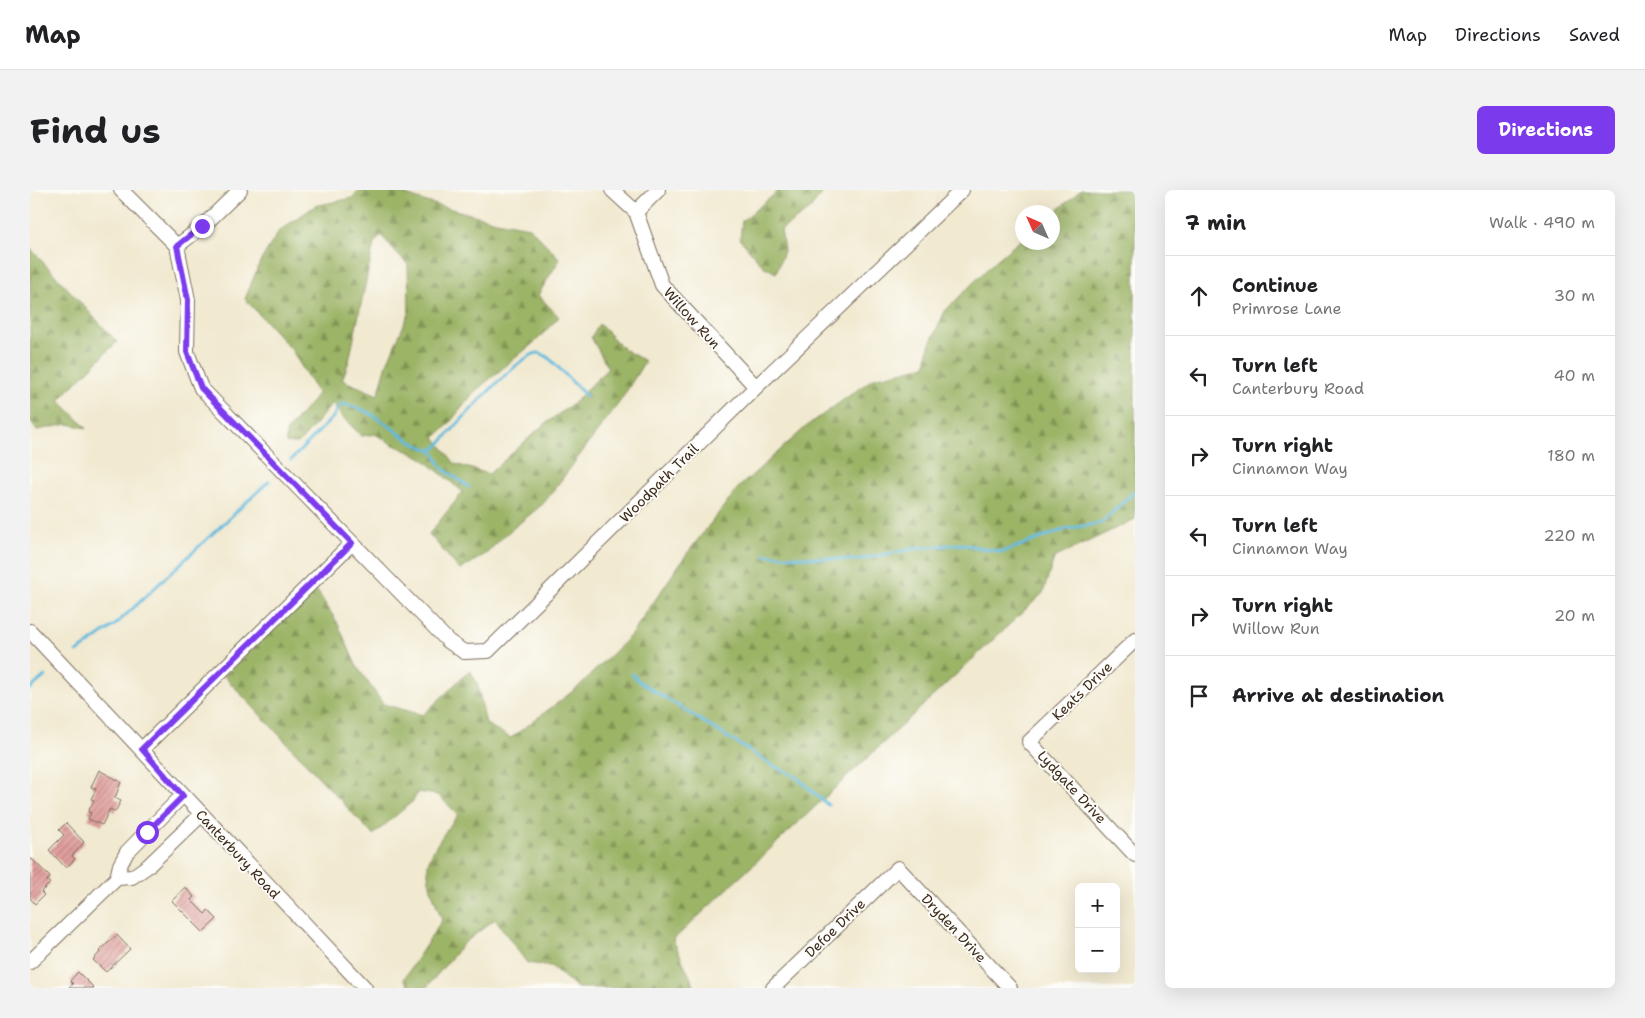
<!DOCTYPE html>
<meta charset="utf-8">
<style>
body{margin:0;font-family:"Shantell Sans",sans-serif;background:#f2f2f2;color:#202124}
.controls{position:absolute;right:15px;bottom:15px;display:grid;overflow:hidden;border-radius:8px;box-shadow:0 5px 20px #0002}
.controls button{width:45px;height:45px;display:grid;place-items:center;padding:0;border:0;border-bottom:1px solid #e0e0e0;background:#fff;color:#202124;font:25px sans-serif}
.compass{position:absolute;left:985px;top:15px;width:45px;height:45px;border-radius:50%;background:#fff;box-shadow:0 5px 20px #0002;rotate:315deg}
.stop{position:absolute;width:15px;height:15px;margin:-11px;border:4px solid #7c3aed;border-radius:50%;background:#fff}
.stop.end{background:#7c3aed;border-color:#fff;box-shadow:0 1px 5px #0008}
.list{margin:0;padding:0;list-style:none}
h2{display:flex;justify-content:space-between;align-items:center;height:65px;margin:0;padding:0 20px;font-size:21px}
h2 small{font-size:16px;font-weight:400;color:#757577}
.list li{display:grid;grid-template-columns:32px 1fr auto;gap:15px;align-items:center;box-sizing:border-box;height:80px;padding:0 20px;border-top:1px solid #e0e0e0}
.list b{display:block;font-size:19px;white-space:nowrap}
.list p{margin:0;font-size:16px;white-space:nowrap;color:#757577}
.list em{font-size:16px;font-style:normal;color:#757577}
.icon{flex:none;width:28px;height:28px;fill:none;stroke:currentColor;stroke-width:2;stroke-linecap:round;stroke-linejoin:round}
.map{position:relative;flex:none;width:1105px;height:798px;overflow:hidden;border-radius:8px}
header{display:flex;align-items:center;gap:30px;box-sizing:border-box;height:70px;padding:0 25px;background:#fff;border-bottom:1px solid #e0e0e0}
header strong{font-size:24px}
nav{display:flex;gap:28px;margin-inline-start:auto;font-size:18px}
.intro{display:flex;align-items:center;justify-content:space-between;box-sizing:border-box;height:120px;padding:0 30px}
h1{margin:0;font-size:35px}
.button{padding:12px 22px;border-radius:8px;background:#7c3aed;color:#fff;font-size:18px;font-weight:700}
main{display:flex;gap:30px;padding:0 30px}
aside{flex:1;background:#fff;border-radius:8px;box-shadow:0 5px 20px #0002}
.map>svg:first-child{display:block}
</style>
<header>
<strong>Map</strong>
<nav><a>Map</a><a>Directions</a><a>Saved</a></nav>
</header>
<div class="intro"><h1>Find us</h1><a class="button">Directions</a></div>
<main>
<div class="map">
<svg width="1105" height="798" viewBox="0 0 1105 798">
<defs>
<pattern id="forest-firs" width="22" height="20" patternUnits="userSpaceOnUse" patternTransform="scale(1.25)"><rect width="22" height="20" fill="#9bb466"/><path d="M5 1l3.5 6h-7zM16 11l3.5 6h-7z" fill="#809353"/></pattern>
<pattern id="building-hatch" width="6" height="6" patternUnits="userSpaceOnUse" patternTransform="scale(1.25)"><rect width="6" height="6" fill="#e09f9d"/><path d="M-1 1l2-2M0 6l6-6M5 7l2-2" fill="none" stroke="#b7827f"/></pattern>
</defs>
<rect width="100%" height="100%" fill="#fdfcf7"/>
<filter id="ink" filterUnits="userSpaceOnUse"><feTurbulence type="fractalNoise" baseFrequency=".02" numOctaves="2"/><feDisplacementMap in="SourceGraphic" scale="10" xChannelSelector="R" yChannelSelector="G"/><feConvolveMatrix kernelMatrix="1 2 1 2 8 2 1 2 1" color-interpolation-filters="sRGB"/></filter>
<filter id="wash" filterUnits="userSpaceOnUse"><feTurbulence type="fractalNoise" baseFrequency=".0096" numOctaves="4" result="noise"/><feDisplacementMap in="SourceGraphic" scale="20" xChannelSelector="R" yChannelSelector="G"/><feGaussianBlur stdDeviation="1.12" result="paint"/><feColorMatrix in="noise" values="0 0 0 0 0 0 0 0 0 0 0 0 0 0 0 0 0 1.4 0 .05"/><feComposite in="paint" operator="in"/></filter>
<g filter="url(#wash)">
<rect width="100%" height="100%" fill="#f1e9d0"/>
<!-- forest -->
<path fill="url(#forest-firs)" stroke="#6b6f42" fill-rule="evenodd" d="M 329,0 L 361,0 L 403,14 L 466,31 L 499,37 L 530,69 L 508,105 L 529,127 L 507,150 L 444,202 L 418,235 L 405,247 L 425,274 L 459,284 L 510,238 L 546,211 L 578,178 L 561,147 L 569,134 L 595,160 L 615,171 L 591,210 L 514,313 L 475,345 L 457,363 L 430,380 L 399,344 L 433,302 L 391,267 L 364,255 L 345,244 L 332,246 L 312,227 L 303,213 L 269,253 L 256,253 L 256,242 L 288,204 L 261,159 L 215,109 L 230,72 L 249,41 L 285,16 L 322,8 ZM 351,45 L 378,75 L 379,123 L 358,171 L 348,205 L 312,190 L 319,171 L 344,53 Z
M 747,0 L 795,0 L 779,20 L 751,40 L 754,61 L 746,83 L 733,76 L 710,49 L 712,31 L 746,3 Z
M 1051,0 L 1105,0 L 1105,329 L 1024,368 L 1013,403 L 643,750 L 665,798 L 547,798 L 521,776 L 497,773 L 465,729 L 433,754 L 396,798 L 380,798 L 374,789 L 412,730 C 406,713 397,694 398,676 C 398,664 420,635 428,625 L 408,605 L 388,602 L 383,611 L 343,645 L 194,486 L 285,398 L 307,432 L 326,475 L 353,514 L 393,525 L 440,480 L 447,493 L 456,534 L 481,548 L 547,498 L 601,445 L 656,365 L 708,298 L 777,236 L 844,188 L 896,176 L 899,156 L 915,121 L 964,72 L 992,49 L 992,52 L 1022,52 L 1023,24 Z
M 0,58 L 87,152 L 29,210 L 57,238 L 38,234 L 7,240 L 0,230 Z"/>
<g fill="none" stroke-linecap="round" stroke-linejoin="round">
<!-- stream -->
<path stroke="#61bade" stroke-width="3" d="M 402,260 L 413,279 L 439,297
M 261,270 L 303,227 L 310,214 C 351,218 367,252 402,260 L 407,257 C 421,241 490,163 508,163 C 513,163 517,167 521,170 L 556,206
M 735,365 L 826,370 L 888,358 L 931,354 L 972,362 L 1036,339 L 1071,333 L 1105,301
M 47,462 L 85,435 L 239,291
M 602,484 L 610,492 L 742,575 L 765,586 L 798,615
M 0,499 L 15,486"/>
</g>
<g id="blocks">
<!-- building -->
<path fill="url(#building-hatch)" d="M 69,580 L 91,592 L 85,608 L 91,611 L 85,622 L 80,619 L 72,635 L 58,629 L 61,623 L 58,622 L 64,610 L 61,609 L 66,599 L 61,597 Z
M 36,633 L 54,652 L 42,666 L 45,669 L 36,678 L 19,660 L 34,645 L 29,640 Z
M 0,667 L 20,687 L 17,691 L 20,693 L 11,702 L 14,705 L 5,714 L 0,708 Z
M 155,697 L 164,707 L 161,710 L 175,724 L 178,720 L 187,729 L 173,742 L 142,711 Z
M 87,745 L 100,759 L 76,782 L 63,770 L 70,762 L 69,761 Z
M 48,782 L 64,798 L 38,798 L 43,794 L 40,791 Z"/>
</g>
</g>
<g filter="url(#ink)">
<use href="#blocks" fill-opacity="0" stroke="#7b6d5c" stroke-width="1"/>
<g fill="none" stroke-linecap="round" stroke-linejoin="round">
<!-- minor casing -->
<g stroke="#7b6d5c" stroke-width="16">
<path id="minor" d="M 91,0 L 147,56 L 158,110 L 157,162 L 171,198 L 418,451 L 434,462 L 458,461 L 726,197 L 932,0
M 582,0 L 606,22 L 632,95 L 726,197
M 606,22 L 628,0
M 147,56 L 172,37 L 210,0
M 0,441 L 335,798
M 1105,450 L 999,552 L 1105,665
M 112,559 L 322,353
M 87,688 L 102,687 L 118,676 L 172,624
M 0,772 L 87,688 L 90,675 L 97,662 L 153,605
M 743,798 L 868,678 L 980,798"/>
</g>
<!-- minor -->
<use href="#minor" stroke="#fff" stroke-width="14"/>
</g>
</g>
<g fill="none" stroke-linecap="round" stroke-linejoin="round" filter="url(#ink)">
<!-- route -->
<path stroke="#7c3aed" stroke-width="6" d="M 117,642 L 153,606 L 112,559 L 322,353 L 171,198 L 157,162 L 158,110 L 147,56 L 172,36"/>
</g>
<g text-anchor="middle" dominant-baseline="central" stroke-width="4" stroke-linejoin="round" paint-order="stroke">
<!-- street labels -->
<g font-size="14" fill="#3b2a1e" stroke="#fdfcf7">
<text transform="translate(662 128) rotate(48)">Willow Run</text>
<text transform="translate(629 293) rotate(-45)">Woodpath Trail</text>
<text transform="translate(1052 501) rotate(-44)">Keats Drive</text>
<text transform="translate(1042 597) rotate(47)">Lydgate Drive</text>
<text transform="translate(208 664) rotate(47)">Canterbury Road</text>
<text transform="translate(805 738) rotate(-44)">Defoe Drive</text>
<text transform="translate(924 738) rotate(47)">Dryden Drive</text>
</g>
</g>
</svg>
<div class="controls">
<button>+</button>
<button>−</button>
</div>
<svg class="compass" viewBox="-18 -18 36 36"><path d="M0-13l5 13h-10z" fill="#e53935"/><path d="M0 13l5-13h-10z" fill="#757577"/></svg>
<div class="stop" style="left:117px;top:642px"></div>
<div class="stop end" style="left:172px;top:36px"></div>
</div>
<aside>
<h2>7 min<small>Walk · 490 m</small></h2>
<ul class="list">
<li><svg class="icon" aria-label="ahead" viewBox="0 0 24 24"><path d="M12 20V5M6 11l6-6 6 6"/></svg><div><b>Continue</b><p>Primrose Lane</p></div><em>30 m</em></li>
<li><svg class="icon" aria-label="left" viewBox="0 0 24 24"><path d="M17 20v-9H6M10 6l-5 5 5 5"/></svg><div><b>Turn left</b><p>Canterbury Road</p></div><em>40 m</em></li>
<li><svg class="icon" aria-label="right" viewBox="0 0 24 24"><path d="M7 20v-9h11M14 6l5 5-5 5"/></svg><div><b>Turn right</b><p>Cinnamon Way</p></div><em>180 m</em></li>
<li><svg class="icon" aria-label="left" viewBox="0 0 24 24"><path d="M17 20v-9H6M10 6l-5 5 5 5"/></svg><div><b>Turn left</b><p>Cinnamon Way</p></div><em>220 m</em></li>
<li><svg class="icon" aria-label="right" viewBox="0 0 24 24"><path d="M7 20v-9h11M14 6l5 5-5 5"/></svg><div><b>Turn right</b><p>Willow Run</p></div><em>20 m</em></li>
<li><svg class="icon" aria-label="arrive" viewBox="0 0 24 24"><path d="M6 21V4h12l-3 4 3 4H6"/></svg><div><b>Arrive at destination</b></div></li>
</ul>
</aside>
</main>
